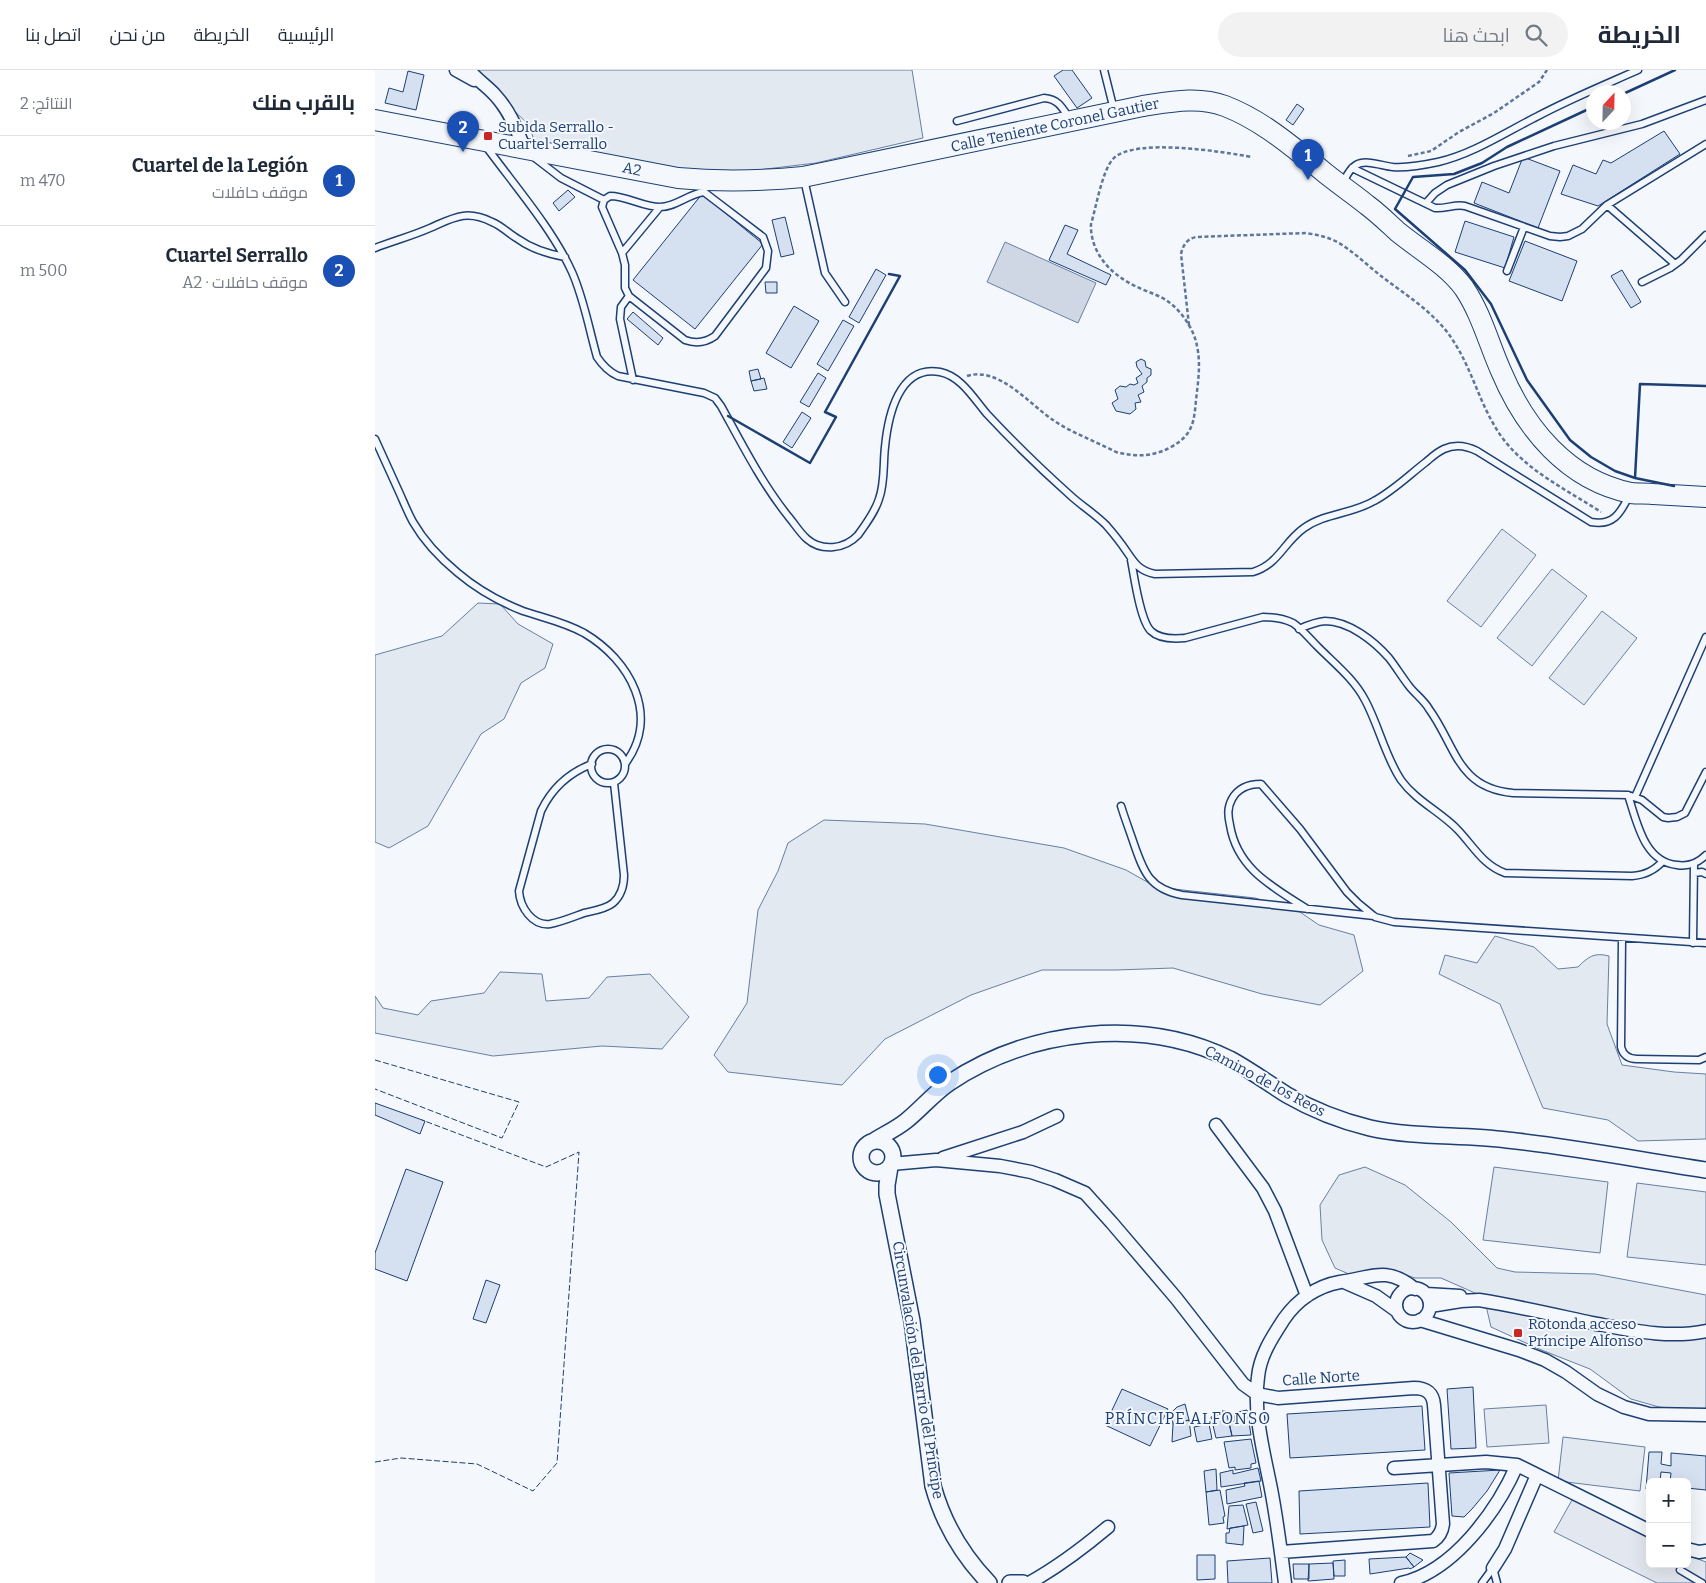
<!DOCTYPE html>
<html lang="ar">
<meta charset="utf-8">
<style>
body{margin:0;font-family:Bitter,Cairo,serif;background:#f2f2f3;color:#1f2937;direction:rtl}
.controls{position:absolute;right:15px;bottom:15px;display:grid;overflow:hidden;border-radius:8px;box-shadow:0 5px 20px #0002}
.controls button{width:45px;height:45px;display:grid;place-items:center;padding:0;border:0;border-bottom:1px solid #e0e1e3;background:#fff;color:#1f2937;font:25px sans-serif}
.compass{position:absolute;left:1211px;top:15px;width:45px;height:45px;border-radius:50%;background:#fff;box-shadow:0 5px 20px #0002;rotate:22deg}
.you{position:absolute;left:562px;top:1004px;width:18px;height:18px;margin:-12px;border:4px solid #fff;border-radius:50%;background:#1a73e8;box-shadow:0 0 0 8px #1a73e833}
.badge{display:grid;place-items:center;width:32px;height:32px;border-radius:50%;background:#2563eb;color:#fff;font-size:16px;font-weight:700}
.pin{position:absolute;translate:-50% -41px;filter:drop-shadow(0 1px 2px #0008)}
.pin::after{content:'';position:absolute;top:26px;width:18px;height:15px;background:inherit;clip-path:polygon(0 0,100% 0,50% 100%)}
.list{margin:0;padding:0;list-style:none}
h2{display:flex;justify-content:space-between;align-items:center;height:65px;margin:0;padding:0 20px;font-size:21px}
h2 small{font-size:16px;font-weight:400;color:#747a83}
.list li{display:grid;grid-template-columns:32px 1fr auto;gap:15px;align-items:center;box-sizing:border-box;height:90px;padding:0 20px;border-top:1px solid #e0e1e3}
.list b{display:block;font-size:19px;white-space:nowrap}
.list p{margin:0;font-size:16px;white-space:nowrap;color:#747a83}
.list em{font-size:16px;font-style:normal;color:#747a83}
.icon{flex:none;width:28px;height:28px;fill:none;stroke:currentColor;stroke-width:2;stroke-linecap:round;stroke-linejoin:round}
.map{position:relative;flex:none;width:1331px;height:1513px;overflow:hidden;direction:ltr}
header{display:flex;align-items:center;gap:30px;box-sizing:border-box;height:70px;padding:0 25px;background:#fff;border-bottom:1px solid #e0e1e3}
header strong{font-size:24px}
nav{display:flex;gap:28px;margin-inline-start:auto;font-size:18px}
.search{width:350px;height:45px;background:#f2f2f3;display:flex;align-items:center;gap:12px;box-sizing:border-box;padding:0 18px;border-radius:28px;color:#747a83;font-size:19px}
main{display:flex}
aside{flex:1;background:#fff}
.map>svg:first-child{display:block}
</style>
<header>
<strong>الخريطة</strong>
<div class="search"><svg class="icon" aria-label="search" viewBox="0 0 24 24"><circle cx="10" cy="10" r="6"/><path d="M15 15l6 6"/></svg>ابحث هنا</div>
<nav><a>الرئيسية</a><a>الخريطة</a><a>من نحن</a><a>اتصل بنا</a></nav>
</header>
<main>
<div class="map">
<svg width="1331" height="1513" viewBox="0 0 1331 1513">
<rect width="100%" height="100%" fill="#f4f7fb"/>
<!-- green -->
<path fill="#e3e9f0" stroke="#687fa3" d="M 96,0 L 537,0 L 548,68 L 441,93 L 366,102 L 299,101 L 157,76 L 158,67 L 153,54 Z
M 1127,459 L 1161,485 L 1106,557 L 1072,531 Z
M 1177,499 L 1212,526 L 1157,596 L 1122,568 Z
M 103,533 L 125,534 L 143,554 L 178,574 L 170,598 L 146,613 L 129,649 L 106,664 L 53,756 L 14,778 L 0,772 L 0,585 L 67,566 Z
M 1227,541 L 1262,568 L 1209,635 L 1174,608 Z
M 449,750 L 550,754 L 689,778 L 751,800 L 781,817 L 880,828 L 925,842 L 944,855 L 979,865 L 988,901 L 945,935 L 887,924 L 798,898 L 741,900 L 667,900 L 596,925 L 510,969 L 467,1015 L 353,1002 L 339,985 L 372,933 L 383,840 L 403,801 L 413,773 Z
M 1120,866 L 1159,877 L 1183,899 L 1203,897 C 1213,887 1219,882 1234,886 L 1232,954 L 1247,995 L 1299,1002 L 1331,1004 L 1331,1069 L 1263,1071 L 1233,1050 L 1168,1038 L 1125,934 L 1064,904 L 1070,885 L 1102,893 Z
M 125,902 L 167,904 L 171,931 L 214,928 L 232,907 L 275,904 L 314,947 L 287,979 L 227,976 L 118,986 L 0,963 L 0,926 L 8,938 L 43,945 L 56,931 L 109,923 Z
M 990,1097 L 1030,1115 L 1076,1152 L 1122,1198 L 1140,1202 L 1220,1204 L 1331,1225 L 1331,1342 L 1284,1337 L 1256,1329 L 1215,1299 L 1164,1279 L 1116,1257 L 1109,1227 L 1066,1208 L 1040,1208 L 1024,1203 L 983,1208 L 960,1198 L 947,1170 L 945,1135 L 964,1105 Z
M 1119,1097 L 1233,1112 L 1225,1183 L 1108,1170 Z
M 1262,1113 L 1331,1122 L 1331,1195 L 1252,1187 Z
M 1171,1335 L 1174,1373 L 1112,1377 L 1109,1339 Z
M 1188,1367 L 1270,1377 L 1265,1421 L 1183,1411 Z"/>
<!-- parking -->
<path fill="#e3e8f0" stroke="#687fa3" d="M 1197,1430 L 1275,1468 L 1275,1494 L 1312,1494 L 1312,1485 L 1331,1492 L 1331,1513 L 1282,1513 L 1179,1462 Z"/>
<!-- water -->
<path fill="#cfd7e4" stroke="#687fa3" d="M 630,172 L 721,213 L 703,253 L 612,212 Z"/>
<!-- building -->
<path fill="#d5e0f0" stroke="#1d3f73" d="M 688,0 L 697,0 L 717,28 L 702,38 L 679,6 Z
M 33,1 L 49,5 L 41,40 L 10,33 L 14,18 L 28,22 Z
M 922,34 L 929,39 L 918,55 L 911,50 Z
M 1289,61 L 1305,84 L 1223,136 L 1186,124 L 1198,95 L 1221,104 L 1228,90 L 1236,93 Z
M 1148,87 L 1185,101 L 1163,158 L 1099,133 L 1107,112 L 1134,123 Z
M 193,120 L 200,127 L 184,141 L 178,133 Z
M 327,124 L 388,174 L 320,259 L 258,210 Z
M 410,147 L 419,184 L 406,187 L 397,150 Z
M 1090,151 L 1139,167 L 1130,198 L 1080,182 Z
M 690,155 L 703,160 L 692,184 L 736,205 L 731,215 L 674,190 Z
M 1150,171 L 1202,191 L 1187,231 L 1134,211 Z
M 501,199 L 511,205 L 484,253 L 474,247 Z
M 1247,200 L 1266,232 L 1256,238 L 1236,206 Z
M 390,212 L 402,212 L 402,223 L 391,223 Z
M 419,236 L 444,251 L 416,298 L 391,283 Z
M 258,242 L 288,268 L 283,275 L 252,249 Z
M 468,250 L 479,256 L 453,301 L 442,294 Z
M 766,289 L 770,291 L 771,297 L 776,299 L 776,305 L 772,308 L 772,312 L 767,316 L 769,322 L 763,325 L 766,332 L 760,333 L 761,339 L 755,344 L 741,341 L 737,333 L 743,329 L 740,320 L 745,316 L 751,317 L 755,314 L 759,315 L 763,313 L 761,308 L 767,304 L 762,297 L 761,292 Z
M 383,299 L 386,309 L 376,311 L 374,301 Z
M 443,303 L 451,308 L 434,337 L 425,332 Z
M 389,308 L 392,319 L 379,321 L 376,311 Z
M 427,342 L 436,348 L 417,378 L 408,372 Z
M 0,1033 L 50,1051 L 45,1064 L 0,1045 Z
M 31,1099 L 68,1112 L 32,1211 L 0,1199 L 0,1183 Z
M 111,1210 L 125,1215 L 111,1253 L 98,1249 Z
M 1098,1317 L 1101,1378 L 1076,1379 L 1072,1319 Z
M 747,1319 L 793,1339 L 775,1376 L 730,1355 Z
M 810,1334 L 814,1350 L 798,1354 L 796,1343 L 802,1337 Z
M 1047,1336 L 1050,1380 L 915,1388 L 912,1344 Z
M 872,1340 L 876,1365 L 857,1366 L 854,1352 L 860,1351 L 859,1343 Z
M 847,1341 L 851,1341 L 857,1366 L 841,1368 L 836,1347 L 848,1344 Z
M 814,1350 L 816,1366 L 797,1372 L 798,1354 Z
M 834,1354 L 837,1369 L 822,1372 L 819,1357 Z
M 876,1369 L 881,1393 L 876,1394 L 876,1398 L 860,1400 L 860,1397 L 854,1398 L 849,1372 Z
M 1274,1382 L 1287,1382 L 1286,1394 L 1296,1396 L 1296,1383 L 1331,1386 L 1331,1420 L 1312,1418 L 1312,1412 L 1295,1412 L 1296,1403 L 1286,1402 L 1285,1412 L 1275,1412 L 1275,1420 L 1271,1419 Z
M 883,1398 L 886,1411 L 846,1417 L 845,1403 L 858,1400 L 858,1404 Z
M 841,1399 L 842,1420 L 831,1422 L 829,1401 Z
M 1125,1400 L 1112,1421 L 1097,1439 L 1089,1447 L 1077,1446 L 1074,1403 Z
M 884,1411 L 887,1427 L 852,1434 L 851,1420 L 870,1416 L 869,1413 Z
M 1053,1413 L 1055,1457 L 925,1464 L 924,1421 Z
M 845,1420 L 850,1446 L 848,1447 L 849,1453 L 834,1455 L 831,1422 Z
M 881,1432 L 888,1461 L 878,1463 L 871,1434 Z
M 868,1435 L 873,1455 L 852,1459 L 854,1436 Z
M 869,1456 L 868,1475 L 851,1473 L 851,1463 L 854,1463 L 855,1458 Z
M 1035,1483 L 1048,1490 L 1039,1497 L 1031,1487 Z
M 822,1485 L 840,1485 L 840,1509 L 822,1510 Z
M 1031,1487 L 1039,1497 L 1035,1499 L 1034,1498 L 995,1504 L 994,1489 Z
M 895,1488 L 897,1513 L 853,1513 L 852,1491 Z
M 970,1490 L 970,1506 L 959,1506 L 958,1491 Z
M 958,1493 L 959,1509 L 933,1511 L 934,1494 Z
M 918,1494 L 934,1494 L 934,1509 L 919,1509 Z"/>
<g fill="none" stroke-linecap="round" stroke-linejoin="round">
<!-- service casing -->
<g stroke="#1d3f73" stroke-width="9">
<path id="service" d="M 729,0 L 739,40
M 582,51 L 669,28 C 683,29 687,37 694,48
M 110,75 C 139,115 177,158 197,202 C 209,229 214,259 222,287 C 228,296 234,302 243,306 L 329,323 L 340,328 L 346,336 C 367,374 386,412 413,446 C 419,453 425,463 432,469 C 447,482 470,479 483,465 C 491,454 500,442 504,429 C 510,413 508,394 510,377 C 513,346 524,294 565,302 C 586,306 599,329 612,344 C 639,373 667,400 696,426 C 707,436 720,444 731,455 C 738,463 746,473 752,482 C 760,494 765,501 780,504 L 878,502 C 904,494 908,473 929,458 C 950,443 977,444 999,431 C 1018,421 1034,405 1051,392 C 1057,387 1062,382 1069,379 C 1080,374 1092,376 1102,381 L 1216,452 C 1238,456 1245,444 1254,426
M 160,88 L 186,108 L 229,130
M 977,98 L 1060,138 C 1070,139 1080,134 1090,136 L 1175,166 L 1185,167 L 1193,166 L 1207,159 L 1232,135 L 1331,74
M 429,109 L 450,203 L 470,232
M 968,113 C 971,107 974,99 981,95 C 991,89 1007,96 1018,97 C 1033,98 1049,95 1063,92 C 1098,84 1131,62 1163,46 C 1195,29 1229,15 1263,0
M 329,122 L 388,167 L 393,181 L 391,198 L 340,266 C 330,273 321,274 310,270 L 254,226 L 250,218 L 250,195 L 247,183 L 227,137 L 229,130 L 235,126 C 252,126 268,137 285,137 C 301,137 313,124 329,122 Z
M 1051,133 L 1060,123 L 1072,115 L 1119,96 L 1179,76 L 1267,54 L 1331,30
M 1232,135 L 1300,194
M 0,178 C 18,171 37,166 55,158 C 78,148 91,139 117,152 C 127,156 134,164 143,169 C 157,179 173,184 190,187
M 247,183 L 285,137
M 1132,201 L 1149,157
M 1267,212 L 1295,198 L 1306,190 L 1331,165
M 254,226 L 246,237 L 245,249 L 258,310
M 0,369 C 8,387 17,406 25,424 C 29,433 33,443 38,452 C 49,471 66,489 83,503 C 102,519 125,532 148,541 C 169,548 189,552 209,563 C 255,590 286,646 250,694
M 756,490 C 759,505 765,551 776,561 C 784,569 799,569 810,568 L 888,547 C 899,547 908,548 918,553 C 927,559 935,569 943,577 C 960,594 979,609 990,630 C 1004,656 1010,686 1026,710 C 1041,731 1066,742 1083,760 C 1099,777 1108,795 1130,803 L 1257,806 C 1270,805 1279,801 1288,791
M 924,559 C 933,555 940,552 950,551 C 974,551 999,571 1014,588 C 1021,597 1027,607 1034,616 C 1040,624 1049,630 1054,639 C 1081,676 1082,718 1138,723 L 1253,725 L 1267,730 L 1288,747 L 1293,748 L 1302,747 L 1310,743 L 1331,702
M216 696a17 17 0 1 1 34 0a17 17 0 1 1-34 0Z
M 217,694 C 193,703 177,718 166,741 L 144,821 C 145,837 157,856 175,854 C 186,852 198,847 209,843 C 218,841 231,839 238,833 C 246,826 249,816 249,805 L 239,713
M 1253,725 C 1262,752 1269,792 1302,795 C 1314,797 1323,793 1331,785
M 1260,727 L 1331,567
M 746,736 C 750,749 755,762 759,774 C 769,803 775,819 807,825 L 999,846
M 1319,803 L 1327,802 L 1331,804
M 932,839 C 898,817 862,799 855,755 C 853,746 852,738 857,729 C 863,718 873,714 886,714 L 925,759 L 972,822 L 983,833 L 1000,847 L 1019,852 L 1331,873
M 1247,869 L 1246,977 C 1248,985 1253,989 1262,989 L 1324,990 L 1331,987
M 1318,873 L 1319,794
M 1118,1498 L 1122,1513
M 1305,1500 L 1327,1513
M 1107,1513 L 1118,1498"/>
</g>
<!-- minor casing -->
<g stroke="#1d3f73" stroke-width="15">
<path id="minor" d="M 81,0 L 99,10
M 94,0 C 102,10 112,16 120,25 C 134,40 142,59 149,78
M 841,1055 L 888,1118 L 900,1141 L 932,1226
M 568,1088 L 648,1062 L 682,1046
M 516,1094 L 561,1090 L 625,1096 L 656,1102 L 680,1110 L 710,1123 L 737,1153 L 801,1228 L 868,1314 L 882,1324 L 903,1328 L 1039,1318 C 1051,1318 1058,1323 1059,1335 L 1068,1454 C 1067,1462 1064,1467 1058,1471 L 906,1482
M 969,1212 L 1001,1226 L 1022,1241
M1021 1235a17 17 0 1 1 34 0a17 17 0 1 1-34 0Z
M 1051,1224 L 1085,1226
M 1055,1236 L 1086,1231 L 1104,1230 C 1142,1236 1180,1245 1217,1253 C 1255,1260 1293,1269 1331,1261
M 1045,1250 L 1144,1280 L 1170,1290 L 1191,1302 L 1222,1324 L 1249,1337 L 1274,1344 L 1331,1345
M 1019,1398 L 1111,1392 L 1142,1395 L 1275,1461
M 1312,1479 L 1324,1482 L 1331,1481
M 1118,1498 L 1130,1479 L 1162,1405
M 654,1513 C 683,1497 708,1478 733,1457
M 910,1513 C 906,1482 902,1450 896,1419 C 889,1383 878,1344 883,1307 C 885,1285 898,1266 909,1249 C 922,1230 942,1216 965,1212 C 996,1208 1011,1195 1040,1219
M 1026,1513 C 1078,1502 1122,1441 1142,1395"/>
</g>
<!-- tertiary casing -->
<g stroke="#1d3f73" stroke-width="18">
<path id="tertiary" d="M486 1087a16 16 0 1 1 32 0a16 16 0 1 1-32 0Z
M 497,1072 C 508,1065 521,1059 531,1051 C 546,1039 558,1024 574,1013 C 655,959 767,946 855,989 C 875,1000 893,1013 912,1025 C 938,1040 966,1051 995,1058 C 1040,1068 1087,1064 1132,1070 C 1199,1077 1265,1090 1331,1100
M 515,1097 L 512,1115 L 512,1124 L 537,1251 L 558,1416 C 568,1452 588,1486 614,1513
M 635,1513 L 648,1513"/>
</g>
<!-- primary casing -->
<g stroke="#1d3f73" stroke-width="22">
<path id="primary" d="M 0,50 L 303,108 C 346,112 386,111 428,107 L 768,36 C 795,32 823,26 850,36 C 886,50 914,74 944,98 C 959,111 976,122 992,135 C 1003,143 1013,153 1023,162 C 1045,180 1072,195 1089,218 C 1106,243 1114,274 1126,301 C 1150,358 1192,410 1256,423 C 1263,424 1271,423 1278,424 C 1296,425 1313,426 1331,427"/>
</g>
<!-- path -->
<path stroke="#5e769c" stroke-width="2.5" stroke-dasharray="4 2.5" stroke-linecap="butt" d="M 1033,86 L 1056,81 L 1084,62 L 1119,43 L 1164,12 L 1172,0
M 814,255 L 806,184 C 808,175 812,169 821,167 L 931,163 C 943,165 954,167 964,173 C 979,182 992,195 1006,206 C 1031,225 1062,244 1079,272 C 1099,303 1106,340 1129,370 C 1154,402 1192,420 1226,442
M 592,306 C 624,296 654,334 678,350 C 697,363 720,371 741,382 C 760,387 778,387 796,377 C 818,365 819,352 821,330 C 823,312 826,294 822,276 C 819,259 806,240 791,230 C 781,224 770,221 760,216 C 735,204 715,182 716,154 C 721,138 727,101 738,89 C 758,67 849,82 877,87"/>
<!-- service -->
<use href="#service" stroke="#f4f7fb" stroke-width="6"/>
<!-- minor -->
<use href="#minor" stroke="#f4f7fb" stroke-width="12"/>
<!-- tertiary -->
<use href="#tertiary" stroke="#f4f7fb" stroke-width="15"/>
<!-- primary -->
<use href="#primary" stroke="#f4f7fb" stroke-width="20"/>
<!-- fence -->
<path stroke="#1d3f73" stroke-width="1" stroke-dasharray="6 2.5" stroke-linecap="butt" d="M 0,990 L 144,1032 L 127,1068 L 0,1019
M 0,1392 L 26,1388 L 102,1394 L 158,1421 L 182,1393 L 204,1082 L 171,1097 L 47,1050"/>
<!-- wall -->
<path stroke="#1d3f73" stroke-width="2.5" d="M 1248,24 L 1300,0
M 1218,37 L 1132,77 L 1107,93 L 1079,104 L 1038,107 L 1020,139 L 1090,200 L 1116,234 L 1152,310 L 1195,370 L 1216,387 L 1240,401 L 1260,408
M 353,346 L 435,393 L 461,347 L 450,342 L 525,206 L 514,204
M 1299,416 L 1260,408 L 1265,314 L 1331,316"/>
</g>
<!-- markers -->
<g fill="#c62828" stroke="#f4f7fb" stroke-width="2">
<rect x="108" y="61" width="10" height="10" rx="2.5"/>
<rect x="1138" y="1258" width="10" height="10" rx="2.5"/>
</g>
<g text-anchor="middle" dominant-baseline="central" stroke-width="4" stroke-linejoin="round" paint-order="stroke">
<!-- street labels -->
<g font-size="15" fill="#1d3f73" stroke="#f4f7fb">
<text transform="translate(680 55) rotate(-12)">Calle Teniente Coronel Gautier</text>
<text transform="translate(257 99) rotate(11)">A2</text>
<text transform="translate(890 1011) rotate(28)">Camino de los Reos</text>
<text transform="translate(543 1300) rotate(81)">Circunvalación del Barrio del Príncipe</text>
<text transform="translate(946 1308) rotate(-4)">Calle Norte</text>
</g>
<!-- poi labels -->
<g font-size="15" fill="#1d3f73" stroke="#f4f7fb" text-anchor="start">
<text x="123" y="57">Subida Serrallo -<tspan x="123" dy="17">Cuartel Serrallo</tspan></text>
<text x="1153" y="1254">Rotonda acceso<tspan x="1153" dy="17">Príncipe Alfonso</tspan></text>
</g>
<!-- neighbourhood labels -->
<g font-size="16" letter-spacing="1" fill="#1d3f73" stroke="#f4f7fb">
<text x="813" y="1348">PRÍNCIPE ALFONSO</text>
</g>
</g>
</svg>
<div class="controls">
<button>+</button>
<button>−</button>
</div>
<svg class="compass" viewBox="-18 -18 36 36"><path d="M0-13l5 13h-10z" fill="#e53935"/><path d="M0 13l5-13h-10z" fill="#747a83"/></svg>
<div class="you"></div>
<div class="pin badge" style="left:933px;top:110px;background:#1a4fb4">1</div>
<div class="pin badge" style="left:88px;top:82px;background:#1a4fb4">2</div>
</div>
<aside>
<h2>بالقرب منك<small>النتائج: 2</small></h2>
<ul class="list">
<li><span class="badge" style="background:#1a4fb4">1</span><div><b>Cuartel de la Legión</b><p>موقف حافلات</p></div><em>470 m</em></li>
<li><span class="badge" style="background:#1a4fb4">2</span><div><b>Cuartel Serrallo</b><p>موقف حافلات · A2</p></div><em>500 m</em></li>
</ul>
</aside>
</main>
